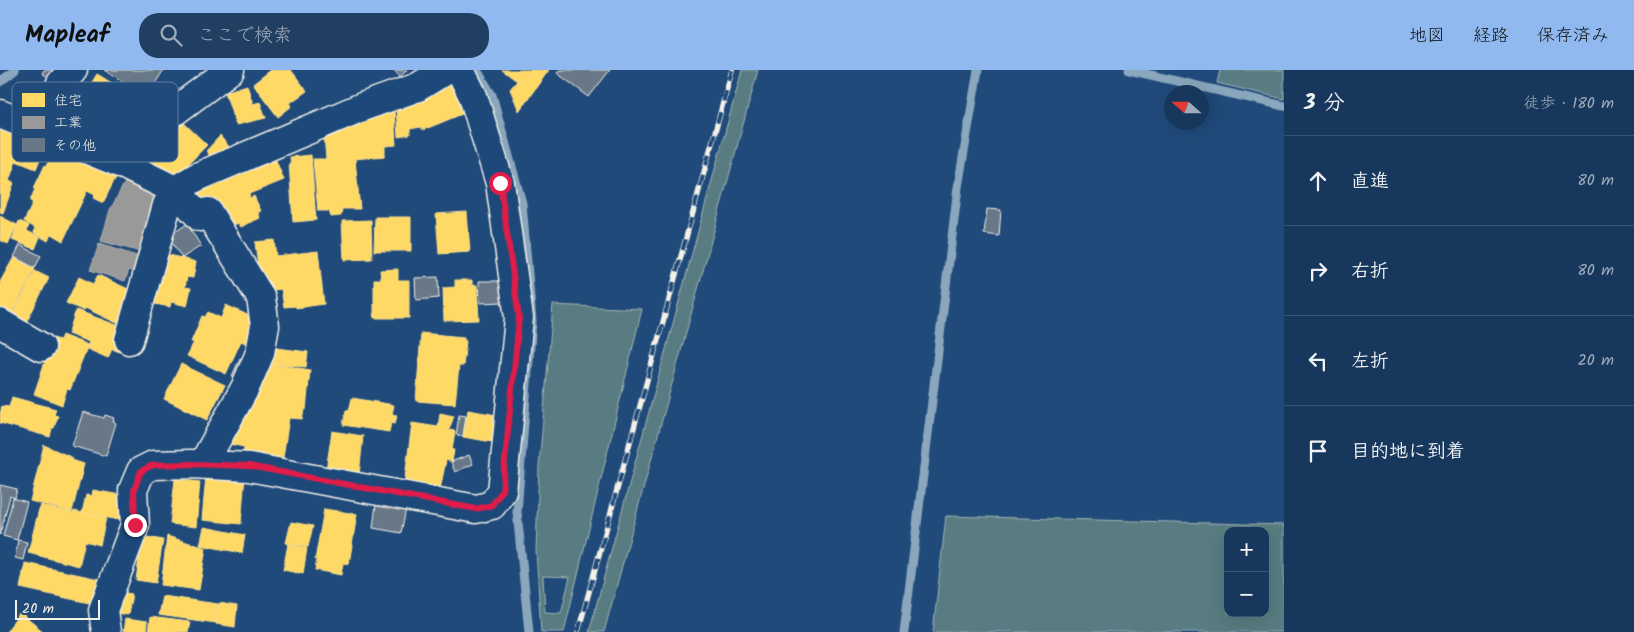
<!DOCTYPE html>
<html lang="ja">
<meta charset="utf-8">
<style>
body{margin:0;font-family:Kalam,"Klee One",sans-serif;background:#203f62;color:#f1f3f6}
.controls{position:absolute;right:15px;bottom:15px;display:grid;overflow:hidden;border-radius:10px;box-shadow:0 5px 20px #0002}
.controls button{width:45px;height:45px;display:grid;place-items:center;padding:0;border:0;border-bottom:1px solid #365272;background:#17385c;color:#f1f3f6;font:25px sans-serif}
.compass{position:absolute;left:1164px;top:15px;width:45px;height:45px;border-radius:50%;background:#17385c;box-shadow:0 5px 20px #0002;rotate:291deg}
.scale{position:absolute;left:15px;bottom:12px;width:85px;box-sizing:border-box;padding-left:5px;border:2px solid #f4f1e8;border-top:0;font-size:14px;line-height:18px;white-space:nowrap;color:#f4f1e8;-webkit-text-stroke:4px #1f4a7a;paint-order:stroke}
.stop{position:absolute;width:15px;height:15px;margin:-11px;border:4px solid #e11d48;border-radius:50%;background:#fff}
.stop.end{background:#e11d48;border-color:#fff;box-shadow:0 1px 5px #0008}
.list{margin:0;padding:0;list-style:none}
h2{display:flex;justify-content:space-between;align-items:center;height:65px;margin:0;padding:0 20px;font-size:21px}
h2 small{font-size:16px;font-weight:400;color:#9eacbb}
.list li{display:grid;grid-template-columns:32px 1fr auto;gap:15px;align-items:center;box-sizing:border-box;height:90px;padding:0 20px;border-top:1px solid #365272}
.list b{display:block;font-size:19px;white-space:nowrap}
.list em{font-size:16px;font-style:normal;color:#9eacbb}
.icon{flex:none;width:28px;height:28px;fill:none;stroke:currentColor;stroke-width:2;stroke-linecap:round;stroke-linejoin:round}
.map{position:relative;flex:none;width:1284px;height:562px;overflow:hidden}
header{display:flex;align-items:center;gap:30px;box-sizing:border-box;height:70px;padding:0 25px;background:#90b9f0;color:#111}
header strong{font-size:24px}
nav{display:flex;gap:28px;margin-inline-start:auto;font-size:18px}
.search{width:350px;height:45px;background:#203f62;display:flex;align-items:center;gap:12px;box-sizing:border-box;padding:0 18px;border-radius:20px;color:#9eacbb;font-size:19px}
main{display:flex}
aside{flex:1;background:#17385c}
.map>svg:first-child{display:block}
</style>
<header>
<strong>Mapleaf</strong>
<div class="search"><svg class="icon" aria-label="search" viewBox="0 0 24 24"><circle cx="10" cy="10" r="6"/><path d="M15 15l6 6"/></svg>ここで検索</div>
<nav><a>地図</a><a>経路</a><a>保存済み</a></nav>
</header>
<main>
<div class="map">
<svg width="1284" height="562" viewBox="0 0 1284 562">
<rect width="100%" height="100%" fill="#1f4a7a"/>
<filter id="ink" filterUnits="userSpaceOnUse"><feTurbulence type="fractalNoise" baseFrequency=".02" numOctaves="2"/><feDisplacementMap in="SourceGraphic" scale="10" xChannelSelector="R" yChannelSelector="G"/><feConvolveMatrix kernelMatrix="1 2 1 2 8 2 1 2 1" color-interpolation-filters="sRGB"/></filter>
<g filter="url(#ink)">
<!-- green -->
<path fill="#587b81" stroke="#a6b6b4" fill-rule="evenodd" d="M 742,0 L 758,0 L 604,562 L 589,562 Z
M 1220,0 L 1284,0 L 1284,29 L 1217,13 Z
M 553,235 L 642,239 L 564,562 L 541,562 L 536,480 L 539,396 ZM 543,506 L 570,507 L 561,543 L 545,542 Z
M 946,446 L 1284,455 L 1284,562 L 933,562 ZM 1228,461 L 1265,461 L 1265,543 L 1228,543 Z"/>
<!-- homes -->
<path fill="#ffd966" stroke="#fce08d" d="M 271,0 L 291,0 L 307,21 L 290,33 L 292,36 L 278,47 L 253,14 Z
M 502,0 L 549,0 L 519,41 L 510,19 L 517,11 Z
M 97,4 L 150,36 L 128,74 L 111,64 L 113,62 L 98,54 L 106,41 L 83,27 Z
M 455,11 L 467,42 L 423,60 L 421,57 L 410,59 L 410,65 L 398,67 L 396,36 Z
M 247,15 L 253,34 L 260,32 L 266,48 L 236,55 L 225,22 Z
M 394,38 L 396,75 L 385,76 L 385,86 L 355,89 L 360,139 L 342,139 L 341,146 L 331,147 L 329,141 L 318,141 L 313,89 L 326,89 L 324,66 L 336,58 L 357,56 L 357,51 Z
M 182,51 L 207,75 L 170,113 L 140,93 Z
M 0,55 L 47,72 L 36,99 L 16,91 L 9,111 L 14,113 L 3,143 L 0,142 Z
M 220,66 L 231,79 L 215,92 L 206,81 Z
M 62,71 L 118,103 L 103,133 L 93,128 L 95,125 L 87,121 L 63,171 L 51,164 L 48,171 L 34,163 L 35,158 L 24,151 L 33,133 L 30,131 L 35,119 L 34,118 L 45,95 L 46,96 L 50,88 L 52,89 Z
M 273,83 L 284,110 L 249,124 L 250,128 L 254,126 L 261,141 L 258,142 L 260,148 L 241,157 L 238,153 L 229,158 L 190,125 Z
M 311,85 L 316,150 L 293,152 L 289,93 L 291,93 L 290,87 Z
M 467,142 L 470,182 L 439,184 L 436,144 Z
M 0,146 L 17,155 L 8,174 L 0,170 Z
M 375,147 L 411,147 L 411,181 L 374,181 Z
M 371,150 L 372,189 L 344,190 L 342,151 Z
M 19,151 L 29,155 L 27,161 L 40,167 L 35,179 L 12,170 Z
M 274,170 L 276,186 L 318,181 L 324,234 L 296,238 L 296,236 L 284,237 L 281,219 L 261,222 L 255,172 Z
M 162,183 L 196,192 L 193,208 L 187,207 L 185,217 L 191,218 L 187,236 L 171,232 L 170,237 L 150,233 Z
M 14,187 L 35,199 L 10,247 L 0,245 L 0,212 Z
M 398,199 L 398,210 L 409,210 L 409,248 L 374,248 L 374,209 L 381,209 L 380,200 Z
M 35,201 L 49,208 L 23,259 L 9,251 Z
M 98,205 L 137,223 L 121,255 L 85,238 L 84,241 L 66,233 L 79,207 L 93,214 Z
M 455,210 L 472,210 L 472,215 L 477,215 L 479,250 L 444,251 L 443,218 L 455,217 Z
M 226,235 L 256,249 L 245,273 L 241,271 L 226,304 L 187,286 L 194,272 L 191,272 L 202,246 L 205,247 L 208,242 L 221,248 Z
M 76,240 L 130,260 L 122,283 L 112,279 L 108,288 L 87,279 L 89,272 L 68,264 Z
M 421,263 L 464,267 L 464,270 L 466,271 L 463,296 L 459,296 L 455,334 L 416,331 Z
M 62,265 L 88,275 L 70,320 L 67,319 L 62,335 L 34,324 L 53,268 L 60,270 Z
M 269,277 L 308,282 L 306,297 L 266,292 Z
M 266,292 L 310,300 L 306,340 L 304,340 L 302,349 L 289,348 L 282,394 L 243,388 L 244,377 L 229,374 L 254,326 L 256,326 L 259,312 L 264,313 Z
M 181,294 L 225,315 L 207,350 L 164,329 Z
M 12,327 L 56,339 L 54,345 L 58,346 L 54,358 L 52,358 L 50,367 L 0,353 L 0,344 L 2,336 L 9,337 Z
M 352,328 L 394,335 L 392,344 L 397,345 L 395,354 L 391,353 L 389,362 L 343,355 L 346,340 L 349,341 Z
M 468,340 L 497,345 L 492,372 L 463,367 Z
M 440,343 L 454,346 L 449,360 L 455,361 L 452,380 L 454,380 L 452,392 L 446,390 L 440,420 L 404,415 L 412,353 L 438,357 Z
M 332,361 L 363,366 L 359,406 L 326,400 Z
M 44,375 L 73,388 L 72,390 L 84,394 L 72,442 L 30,431 Z
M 206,405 L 245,406 L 241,454 L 202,450 Z
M 175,409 L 200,412 L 196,457 L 170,454 Z
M 93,420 L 126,426 L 124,451 L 82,443 L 86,425 L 92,426 Z
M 40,435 L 73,443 L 74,441 L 106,448 L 100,475 L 85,471 L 79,496 L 28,483 Z
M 324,439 L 357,444 L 349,494 L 343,493 L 341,505 L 315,500 L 317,489 L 315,490 Z
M 291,452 L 313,456 L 308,477 L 286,473 Z
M 204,457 L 245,465 L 242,483 L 200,475 Z
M 142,466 L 163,470 L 156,513 L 136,510 Z
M 167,466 L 206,478 L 199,520 L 161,515 Z
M 288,474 L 307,478 L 303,504 L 283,500 Z
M 25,493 L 99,509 L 94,534 L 20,518 Z
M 120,522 L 132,524 L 128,545 L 116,543 Z
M 162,526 L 218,534 L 216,553 L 158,545 Z
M 219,533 L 237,536 L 235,557 L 216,554 Z
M 20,543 L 44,562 L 6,562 Z
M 150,547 L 190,552 L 188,562 L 148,562 Z
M 125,549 L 147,552 L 146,562 L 123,562 Z"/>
<!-- industry -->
<path fill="#999" stroke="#b4b3b1" d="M 128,111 L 158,127 L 154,136 L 152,135 L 145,151 L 155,154 L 148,184 L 101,171 L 110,140 L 125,112 L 127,113 Z
M 99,174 L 143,188 L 138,202 L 129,200 L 125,211 L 90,200 Z"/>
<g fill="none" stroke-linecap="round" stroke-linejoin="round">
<!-- stream -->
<path stroke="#8aa7bd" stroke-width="9" d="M 477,0 L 492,25 L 522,133 L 532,251 L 517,442 L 529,562
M 1129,0 L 1284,36
M 0,12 L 15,0
M 904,562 L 958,117 L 978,0"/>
</g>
<!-- building -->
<path fill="#697888" stroke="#f4f1e8" d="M 44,0 L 67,0 L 57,14 L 42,3 Z
M 104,0 L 161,0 L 163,1 L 147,26 Z
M 394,0 L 407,0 L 400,7 Z
M 559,0 L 610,0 L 589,27 L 557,3 Z
M 987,139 L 1001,140 L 999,166 L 984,164 Z
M 187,154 L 201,176 L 182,188 L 168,167 Z
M 20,175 L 41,186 L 35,198 L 14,187 Z
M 438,207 L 439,228 L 416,230 L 415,208 Z
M 479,211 L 502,211 L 503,232 L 480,233 Z
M 240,288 L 249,292 L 242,310 L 232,306 Z
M 83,342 L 104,348 L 105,345 L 114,348 L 113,351 L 116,353 L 106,386 L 72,376 Z
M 459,345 L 466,346 L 463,366 L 456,365 Z
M 469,385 L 473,394 L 455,402 L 451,392 Z
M 0,415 L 17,419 L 15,428 L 10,426 L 0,465 Z
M 13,428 L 27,432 L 17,470 L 3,466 Z
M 376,434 L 406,439 L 401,463 L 373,458 Z
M 18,470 L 27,472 L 23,490 L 15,488 Z"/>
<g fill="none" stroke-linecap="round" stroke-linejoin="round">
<!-- street casing -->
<g stroke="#f4f1e8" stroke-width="31">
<path id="street" d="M 0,44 L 120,93 L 175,120 L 200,147 L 208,142 L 261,228 L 265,256 L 260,283 L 245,318 L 203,394
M 41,60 L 61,13 L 73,0
M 120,93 L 171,44 L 230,0
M 0,253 L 41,277
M 129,270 L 167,135 L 175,120 L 197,107 L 362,37 L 418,17 L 446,0
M 106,562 L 103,540 L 135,455 L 133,420 L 141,401 L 153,395 L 190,394 L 249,397 L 476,439 L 492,435 L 502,421 L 519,248 L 500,113 L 473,26 L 460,0"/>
</g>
<!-- street -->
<use href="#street" stroke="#1f4a7a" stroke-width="28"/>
<!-- rail casing -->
<g stroke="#f4f1e8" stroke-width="5.5">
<path id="rail" d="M 578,562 L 732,0"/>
</g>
<!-- rail -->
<use href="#rail" stroke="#1f4a7a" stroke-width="4" stroke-dasharray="11" stroke-linecap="butt"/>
</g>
</g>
<g fill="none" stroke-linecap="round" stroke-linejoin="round" filter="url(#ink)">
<!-- route -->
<path stroke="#e11d48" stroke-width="6" d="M 135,455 L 134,420 L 141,401 L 153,395 L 190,394 L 249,396 L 476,439 L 492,435 L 502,421 L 519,248 L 500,113"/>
</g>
<!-- legend -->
<rect x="12" y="12" width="166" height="80" rx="8" fill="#1f4a7a" stroke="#5f7c9b" stroke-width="1"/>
<rect x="22" y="23" width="23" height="14" fill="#ffd966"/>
<rect x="22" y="46" width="23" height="13" fill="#999"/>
<rect x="22" y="68" width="23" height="14" fill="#697888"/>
<g font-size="14" fill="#f4f1e8">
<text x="54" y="35">住宅</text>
<text x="54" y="57">工業</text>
<text x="54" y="80">その他</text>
</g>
</svg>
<div class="controls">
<button>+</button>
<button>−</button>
</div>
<svg class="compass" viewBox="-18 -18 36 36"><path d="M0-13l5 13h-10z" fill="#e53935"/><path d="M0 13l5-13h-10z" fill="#9eacbb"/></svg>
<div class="scale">20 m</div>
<div class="stop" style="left:500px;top:113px"></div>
<div class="stop end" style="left:135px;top:455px"></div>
</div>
<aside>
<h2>3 分<small>徒歩 · 180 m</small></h2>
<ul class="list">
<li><svg class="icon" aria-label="ahead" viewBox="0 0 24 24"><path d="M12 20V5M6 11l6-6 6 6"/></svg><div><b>直進</b></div><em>80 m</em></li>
<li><svg class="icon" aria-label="right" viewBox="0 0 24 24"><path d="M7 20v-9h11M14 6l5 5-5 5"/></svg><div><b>右折</b></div><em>80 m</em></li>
<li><svg class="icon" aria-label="left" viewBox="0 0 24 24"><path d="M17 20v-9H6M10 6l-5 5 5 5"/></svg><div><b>左折</b></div><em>20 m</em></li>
<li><svg class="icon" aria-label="arrive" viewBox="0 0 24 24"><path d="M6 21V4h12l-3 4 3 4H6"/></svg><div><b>目的地に到着</b></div></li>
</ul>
</aside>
</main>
